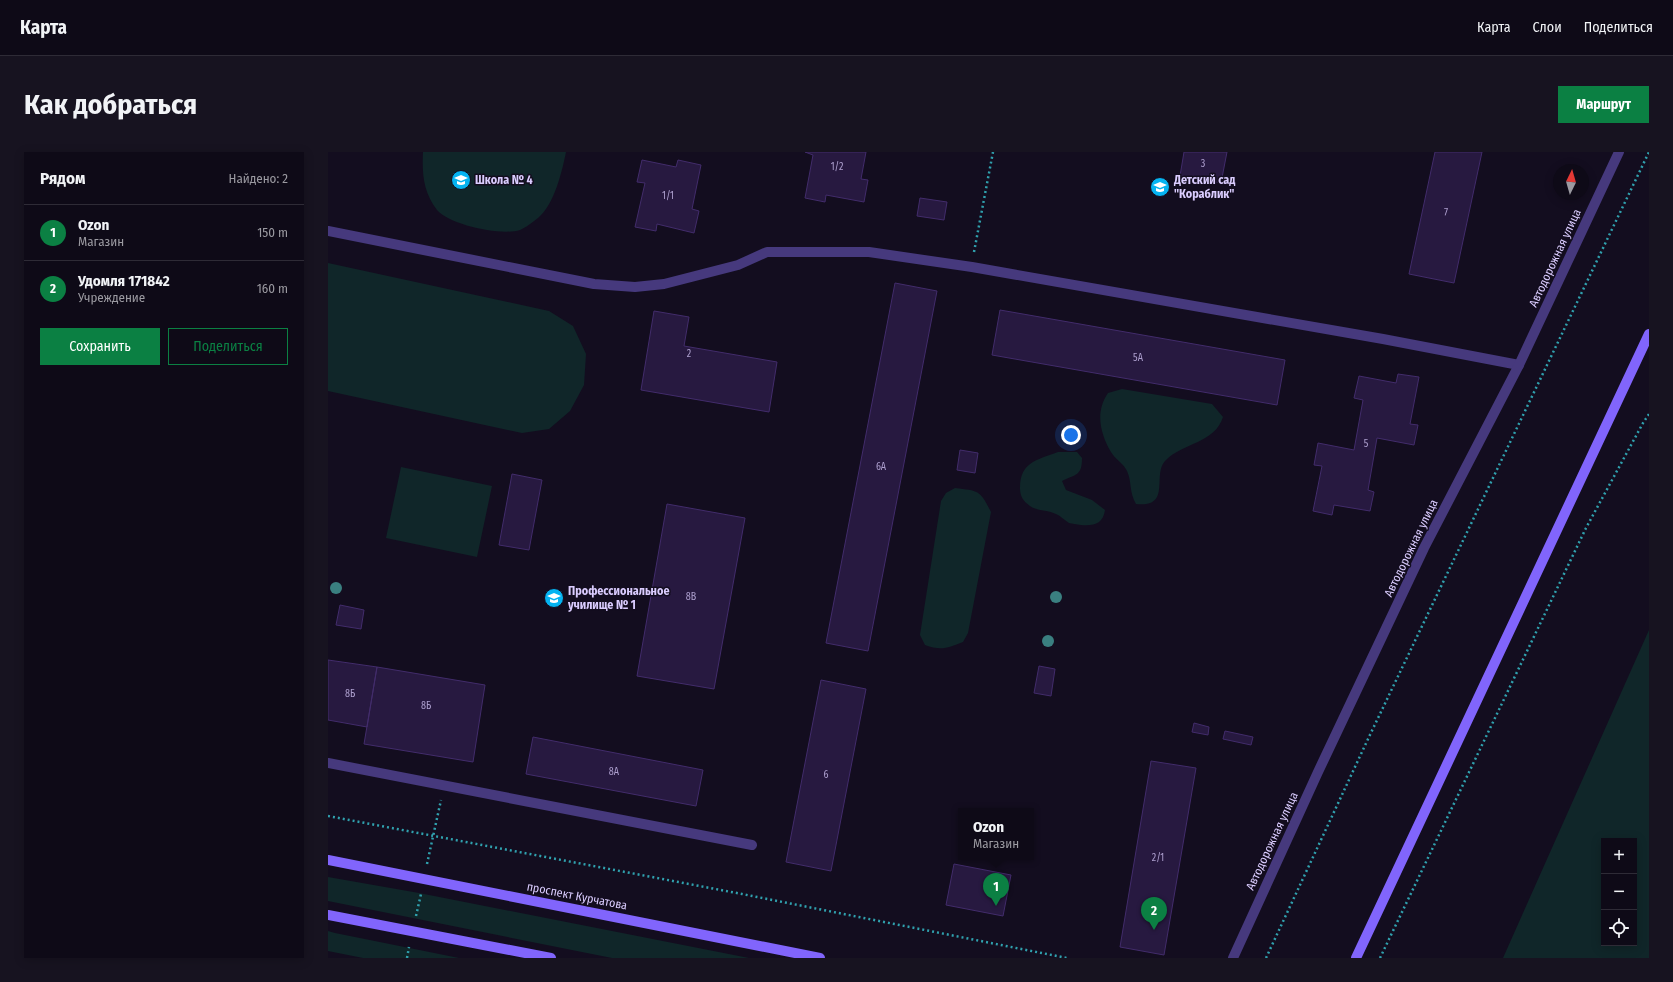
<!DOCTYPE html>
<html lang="ru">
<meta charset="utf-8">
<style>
body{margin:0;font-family:"Fira Sans Condensed",sans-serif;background:#171320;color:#f1f3f6}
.controls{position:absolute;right:12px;bottom:12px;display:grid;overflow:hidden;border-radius:0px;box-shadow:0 2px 10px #0003}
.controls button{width:36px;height:36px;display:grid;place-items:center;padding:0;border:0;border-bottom:1px solid #2e2b36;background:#0e0a17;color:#f1f3f6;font:20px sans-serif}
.compass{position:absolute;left:1225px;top:12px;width:36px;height:36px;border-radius:50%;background:#0e0a17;box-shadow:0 2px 10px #0003;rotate:5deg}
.you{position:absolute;left:743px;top:283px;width:14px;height:14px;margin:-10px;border:3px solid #fff;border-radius:50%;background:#1a73e8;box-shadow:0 0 0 6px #1a73e833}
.badge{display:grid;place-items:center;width:26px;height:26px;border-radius:50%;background:#0b8043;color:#fff;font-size:13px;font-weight:700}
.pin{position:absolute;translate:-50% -33px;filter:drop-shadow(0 1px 2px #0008)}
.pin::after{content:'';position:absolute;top:21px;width:14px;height:12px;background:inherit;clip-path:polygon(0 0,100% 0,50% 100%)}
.popup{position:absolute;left:630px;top:656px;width:76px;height:52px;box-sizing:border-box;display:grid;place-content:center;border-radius:0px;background:#0e0a17;filter:drop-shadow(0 1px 3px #0005);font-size:13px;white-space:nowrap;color:#9b9aa1}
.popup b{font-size:15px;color:#f1f3f6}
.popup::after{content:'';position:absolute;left:50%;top:100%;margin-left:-8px;border:8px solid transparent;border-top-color:#0e0a17}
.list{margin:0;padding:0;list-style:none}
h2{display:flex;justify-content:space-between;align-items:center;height:52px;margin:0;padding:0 16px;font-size:17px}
h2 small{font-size:13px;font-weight:400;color:#9b9aa1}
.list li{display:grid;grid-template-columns:26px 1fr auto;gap:12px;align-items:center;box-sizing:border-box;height:56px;padding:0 16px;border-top:1px solid #2e2b36}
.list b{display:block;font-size:15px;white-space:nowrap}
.list p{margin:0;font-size:13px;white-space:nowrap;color:#9b9aa1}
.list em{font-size:13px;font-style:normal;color:#9b9aa1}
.actions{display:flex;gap:8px;padding:12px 16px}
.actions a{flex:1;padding:9px 0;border:1px solid #0b8043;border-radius:0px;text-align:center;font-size:14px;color:#0b8043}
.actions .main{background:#0b8043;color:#fff}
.icon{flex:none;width:22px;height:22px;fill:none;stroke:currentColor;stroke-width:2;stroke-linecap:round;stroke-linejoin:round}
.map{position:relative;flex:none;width:1321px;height:806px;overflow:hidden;border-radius:0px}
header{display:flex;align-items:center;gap:24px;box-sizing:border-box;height:56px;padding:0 20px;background:#0e0a17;border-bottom:1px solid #2e2b36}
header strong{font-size:19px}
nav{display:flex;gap:22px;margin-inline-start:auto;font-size:14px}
.intro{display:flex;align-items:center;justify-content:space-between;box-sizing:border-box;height:96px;padding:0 24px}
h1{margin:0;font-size:28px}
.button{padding:10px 18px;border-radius:0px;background:#0b8043;color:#fff;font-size:14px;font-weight:700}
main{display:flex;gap:24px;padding:0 24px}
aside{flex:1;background:#0e0a17;border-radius:0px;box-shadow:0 2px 10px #0003}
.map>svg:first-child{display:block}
</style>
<header>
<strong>Карта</strong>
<nav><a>Карта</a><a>Слои</a><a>Поделиться</a></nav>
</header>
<div class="intro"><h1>Как добраться</h1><a class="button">Маршрут</a></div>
<main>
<aside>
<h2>Рядом<small>Найдено: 2</small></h2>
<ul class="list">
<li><span class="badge">1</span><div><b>Ozon</b><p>Магазин</p></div><em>150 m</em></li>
<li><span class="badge">2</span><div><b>Удомля 171842</b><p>Учреждение</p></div><em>160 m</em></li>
</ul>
<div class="actions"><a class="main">Сохранить</a><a>Поделиться</a></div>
</aside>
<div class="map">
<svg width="1321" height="806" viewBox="0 0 1321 806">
<rect width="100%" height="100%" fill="#130d1f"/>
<!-- green -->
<path fill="#102629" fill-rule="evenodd" d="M 95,0 L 238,0 C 234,20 226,53 210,66 C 205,70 197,76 192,78 C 173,84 122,73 109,58 C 95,40 94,21 95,0 Z
M 0,111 L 221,159 L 245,174 L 258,202 L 256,233 L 242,259 L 221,277 L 194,281 L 0,239 Z
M 794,237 L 884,252 L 895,265 C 887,291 855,291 838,308 C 823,322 845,356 808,352 C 801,340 804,330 799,319 C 796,312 787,307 783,300 C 772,281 767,260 780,241 Z
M 730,300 L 749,300 L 754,306 C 754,324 748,322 734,329 L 738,338 L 764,348 L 777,358 C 775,372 766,374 753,373 C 749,372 744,372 741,371 C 736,368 733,364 728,362 C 720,358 709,359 702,354 C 695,349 692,344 692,336 C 692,310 709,308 730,300 Z
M 73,315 L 164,334 L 149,405 L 58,386 Z
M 627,336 C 651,339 652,338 663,360 L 640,481 L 635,490 C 620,496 613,499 597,493 L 592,483 L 613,349 L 618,341 Z
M 1321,478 L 1321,806 L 1175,806 ZM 1276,689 L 1306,689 L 1306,791 L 1276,791 Z
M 0,725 L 91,741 L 421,806 L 284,806 L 0,749 Z
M 0,779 L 7,781 L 131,806 L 35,806 L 0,799 Z"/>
<!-- building -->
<path fill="#271940" stroke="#422c6b" d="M 477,0 L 538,0 L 533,27 L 540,28 L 536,50 L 498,43 L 497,50 L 477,46 L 485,3 Z
M 856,0 L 899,0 L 893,31 L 852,24 Z
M 1107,0 L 1154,0 L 1126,131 L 1081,122 Z
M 314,8 L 348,15 L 350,8 L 373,13 L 364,57 L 371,59 L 366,81 L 329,72 L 328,79 L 307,75 L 317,31 L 309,30 Z
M 592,46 L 619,50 L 616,68 L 589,64 Z
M 567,131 L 609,139 L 540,499 L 498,491 Z
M 672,158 L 957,208 L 949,253 L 664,203 Z
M 326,159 L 361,165 L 356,194 L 449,210 L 441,260 L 313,238 Z
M 1070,222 L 1091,225 L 1082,272 L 1090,273 L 1086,293 L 1049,286 L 1040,338 L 1046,340 L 1042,359 L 1006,353 L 1004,363 L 985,359 L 994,314 L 986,313 L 990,291 L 1026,298 L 1035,248 L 1026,246 L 1031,224 L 1068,231 Z
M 632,298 L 650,301 L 647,321 L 629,318 Z
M 184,322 L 214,328 L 201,398 L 171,393 Z
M 339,352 L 417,366 L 386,537 L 309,524 Z
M 12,453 L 36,458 L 33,477 L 8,473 Z
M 0,508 L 49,515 L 39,575 L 0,568 Z
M 711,514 L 727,517 L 723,544 L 706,541 Z
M 49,515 L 157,533 L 145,610 L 36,592 Z
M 493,528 L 538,537 L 503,719 L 458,710 Z
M 866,571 L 881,575 L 880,583 L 864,580 Z
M 897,579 L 925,585 L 923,593 L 895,587 Z
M 205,585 L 375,618 L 368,654 L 198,622 Z
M 823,609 L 868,616 L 836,803 L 792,795 Z
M 626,712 L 683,723 L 675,764 L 618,753 Z"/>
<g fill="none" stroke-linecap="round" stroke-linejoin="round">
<!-- path -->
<path stroke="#30a1ae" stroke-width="2.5" stroke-dasharray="2 3" stroke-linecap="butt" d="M 646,100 L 665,0
M 0,664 L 414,742 L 739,806
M 99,712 L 113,648
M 88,764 L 93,742
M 79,806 L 81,795
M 938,806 L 1040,587 L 1321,0
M 1052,806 L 1258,376 L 1315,271 L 1321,262"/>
<!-- lane -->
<path stroke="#46397d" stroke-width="10" d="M 0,79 L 266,132 L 307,135 L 336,132 L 410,113 L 439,100 L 541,100 L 644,115 L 1055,187 L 1191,213
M 0,611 L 424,693"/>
<!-- street -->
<path stroke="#46397d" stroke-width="10" d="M 905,806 L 990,620 L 1096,396 L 1191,213 L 1291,0"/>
<!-- secondary -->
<path stroke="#8165fc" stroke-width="10" d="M 0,708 L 492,806
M 0,763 L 223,806
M 1028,806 L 1321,182"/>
</g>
<!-- trees -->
<g fill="#3a7f80">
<circle cx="8" cy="436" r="6"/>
<circle cx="728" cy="445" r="6"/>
<circle cx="720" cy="489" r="6"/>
</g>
<!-- icons -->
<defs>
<g id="school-disc" transform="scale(1)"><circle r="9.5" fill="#05b3f1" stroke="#130d1f"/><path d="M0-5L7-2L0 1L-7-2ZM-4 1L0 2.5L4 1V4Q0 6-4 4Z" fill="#fff"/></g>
<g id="university-disc" transform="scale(1)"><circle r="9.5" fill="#05b3f1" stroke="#130d1f"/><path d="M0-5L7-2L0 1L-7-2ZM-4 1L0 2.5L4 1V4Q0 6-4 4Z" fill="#fff"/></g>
</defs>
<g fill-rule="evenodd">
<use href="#school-disc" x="133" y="28"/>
<use href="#school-disc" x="832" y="35"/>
<use href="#university-disc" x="226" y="446"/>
</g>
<g text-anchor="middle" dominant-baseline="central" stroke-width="3" stroke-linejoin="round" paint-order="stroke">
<!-- number labels -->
<g font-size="10" fill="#ad9fce">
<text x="875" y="12">3</text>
<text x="509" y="15">1/2</text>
<text x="340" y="44">1/1</text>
<text x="1118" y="61">7</text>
<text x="361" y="202">2</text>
<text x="810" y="206">5А</text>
<text x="1038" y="292">5</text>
<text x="553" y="315">6А</text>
<text x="363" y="445">8В</text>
<text x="22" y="542">8Б</text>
<text x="98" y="554">8Б</text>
<text x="286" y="620">8А</text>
<text x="498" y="623">6</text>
<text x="830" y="706">2/1</text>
</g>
<!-- poi labels -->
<g font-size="12" font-weight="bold" fill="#daccfe" stroke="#130d1f" text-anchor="start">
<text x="147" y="28">Школа № 4</text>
<text x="846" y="28">Детский сад<tspan x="846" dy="14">"Кораблик"</tspan></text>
<text x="240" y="439">Профессиональное<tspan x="240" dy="14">училище № 1</tspan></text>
</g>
<!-- street labels -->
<g font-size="12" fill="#daccfe" stroke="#130d1f">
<text transform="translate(1227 106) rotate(-65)">Автодорожная улица</text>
<text transform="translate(1083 396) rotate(-64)">Автодорожная улица</text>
<text transform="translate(944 689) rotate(-65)">Автодорожная улица</text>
<text transform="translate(249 744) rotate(11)">проспект Курчатова</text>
</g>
</g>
</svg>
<div class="controls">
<button>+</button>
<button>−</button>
<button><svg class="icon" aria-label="locate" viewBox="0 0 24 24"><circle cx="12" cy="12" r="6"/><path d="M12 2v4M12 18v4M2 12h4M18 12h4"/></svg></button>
</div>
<svg class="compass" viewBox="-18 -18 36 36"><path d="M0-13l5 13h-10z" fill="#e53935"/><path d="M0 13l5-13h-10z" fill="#9b9aa1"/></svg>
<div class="you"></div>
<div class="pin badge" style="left:668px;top:754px">1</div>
<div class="popup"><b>Ozon</b>Магазин</div>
<div class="pin badge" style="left:826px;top:778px">2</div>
</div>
</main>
